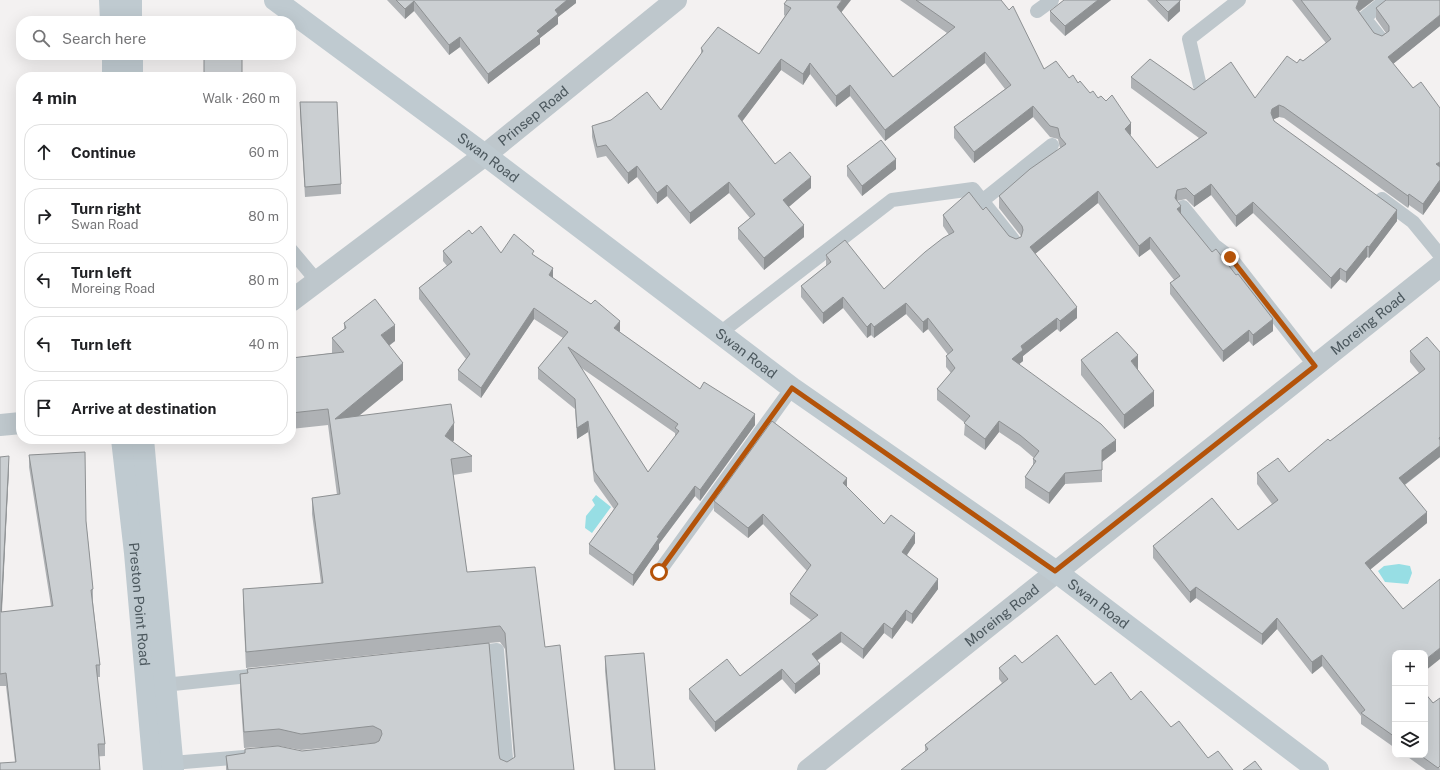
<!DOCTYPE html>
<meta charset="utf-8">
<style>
body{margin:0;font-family:"Public Sans",sans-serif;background:#f2f2f2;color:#202124}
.controls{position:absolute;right:12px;bottom:12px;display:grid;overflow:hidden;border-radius:8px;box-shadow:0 4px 16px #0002}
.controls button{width:36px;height:36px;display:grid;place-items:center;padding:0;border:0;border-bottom:1px solid #e0e0e0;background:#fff;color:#202124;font:20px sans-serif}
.stop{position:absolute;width:12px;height:12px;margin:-9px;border:3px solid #b45309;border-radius:50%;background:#fff}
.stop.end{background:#b45309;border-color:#fff;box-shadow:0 1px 4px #0008}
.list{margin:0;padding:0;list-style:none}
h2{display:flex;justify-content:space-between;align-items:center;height:52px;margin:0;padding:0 16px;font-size:17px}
h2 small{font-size:13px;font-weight:400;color:#757577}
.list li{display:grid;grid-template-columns:26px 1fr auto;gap:12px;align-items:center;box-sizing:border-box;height:56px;margin:0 8px 8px;padding:0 8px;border:1px solid #e0e0e0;border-radius:16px}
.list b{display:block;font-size:15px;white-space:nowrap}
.list p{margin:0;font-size:13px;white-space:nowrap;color:#757577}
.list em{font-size:13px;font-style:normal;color:#757577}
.icon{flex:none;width:22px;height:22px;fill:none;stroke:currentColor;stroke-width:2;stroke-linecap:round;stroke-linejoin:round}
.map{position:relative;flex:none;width:1440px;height:770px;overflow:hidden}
.search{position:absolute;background:#fff;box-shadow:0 4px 16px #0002;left:16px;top:16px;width:280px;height:44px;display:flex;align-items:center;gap:10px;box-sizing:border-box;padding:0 14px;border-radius:16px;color:#757577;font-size:15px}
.panel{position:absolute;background:#fff;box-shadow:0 4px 16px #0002;left:16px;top:72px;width:280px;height:372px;border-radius:16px}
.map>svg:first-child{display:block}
</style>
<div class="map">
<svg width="1440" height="770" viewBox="0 0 1440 770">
<rect width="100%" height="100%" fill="#f3f1f1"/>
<!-- water -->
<path fill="#97dee4" d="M 596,495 L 611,507 L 592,533 L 585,528 L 586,516 L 595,505 L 592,500 Z
M 1399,564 L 1410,566 L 1412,573 L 1408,584 L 1385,582 L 1378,571 L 1384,566 Z"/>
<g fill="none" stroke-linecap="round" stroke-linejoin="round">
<!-- lane -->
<path stroke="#bec7cc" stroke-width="14" d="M 1037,11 L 1052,0
M 1381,39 L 1364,18 L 1386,0
M 1200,86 L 1189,39 L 1239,0
M 1382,199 L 1413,222 L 1440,255
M 982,201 L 1052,145
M 1183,207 L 1214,245 L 1230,257 L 1315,366
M 291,250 L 317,281
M 720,333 L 892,200 L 973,189 L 1015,242
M 659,572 L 792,388
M 472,653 L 497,650 L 507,770
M 164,685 L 258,675
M 172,763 L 244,757"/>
<!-- street -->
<g stroke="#bec7cc" stroke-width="22">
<path id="s1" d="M 291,301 L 485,155 L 676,0"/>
<path d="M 0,425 L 21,423"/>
<path id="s2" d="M 808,770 L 1440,266"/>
</g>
<!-- secondary -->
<g stroke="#bfcad0" stroke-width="22">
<path d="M 110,0 L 111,21"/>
<path d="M 131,0 L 131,21"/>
<path id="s3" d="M 275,0 L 485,155 L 792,388 L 1055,571 L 1318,770"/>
<path d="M 113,55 L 113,77"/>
<path d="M 132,55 L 132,77"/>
<path id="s4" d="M 122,439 L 135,553 L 154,770"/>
<path d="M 143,439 L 173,770"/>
</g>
</g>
<!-- wall -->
<path fill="#afb2b5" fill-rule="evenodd" d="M 387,0 L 576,0 L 576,3 L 558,17 L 558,24 L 540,38 L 540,44 L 488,84 L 460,47 L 449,55 L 414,11 L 405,19 Z
M 900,0 L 1001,0 L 1044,69 L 1069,78 L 1078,83 L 1090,93 L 1098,98 L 1131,134 L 1130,136 L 1157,168 L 1199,138 L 1131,88 L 1131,77 L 1194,90 L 1255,98 L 1297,63 L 1303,61 L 1326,43 L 1292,0 L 1374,0 L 1359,12 L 1374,33 L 1382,36 L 1386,33 L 1376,19 L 1376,8 L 1440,26 L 1393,64 L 1413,88 L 1440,108 L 1440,191 L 1423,215 L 1409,205 L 1408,208 L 1284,118 L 1279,117 L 1273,119 L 1274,121 L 1397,221 L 1369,258 L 1367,257 L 1346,283 L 1340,279 L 1331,289 L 1253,213 L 1236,227 L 1211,195 L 1194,207 L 1186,199 L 1177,201 L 1181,213 L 1273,331 L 1253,346 L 1249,341 L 1223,362 L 1170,294 L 1170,283 L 1174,280 L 1150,249 L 1139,257 L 1098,203 L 1035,254 L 1077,318 L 1060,332 L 1057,329 L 1023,356 L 1023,361 L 1019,364 L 1116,451 L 1102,462 L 1102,482 L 1065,484 L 1049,504 L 1025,488 L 1025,477 L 1033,465 L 1033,459 L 1034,458 L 1020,446 L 999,432 L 985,450 L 964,435 L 965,423 L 937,400 L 937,389 L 951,373 L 946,367 L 946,356 L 948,355 L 928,329 L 923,333 L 906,314 L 874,338 L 871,335 L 867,338 L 843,308 L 823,324 L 801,297 L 801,286 L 826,266 L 826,255 L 884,289 L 949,235 L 943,226 L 943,215 L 983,210 L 1009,236 L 1016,239 L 1021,237 L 1021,236 L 999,208 L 999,196 L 1060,148 L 1058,139 L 1050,137 L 1033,117 L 974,163 L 954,138 L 954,127 L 1005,89 L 985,63 L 885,141 L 850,96 L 836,107 L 810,74 L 803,85 L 781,70 L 742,121 L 775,164 L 811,188 L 788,207 L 804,237 L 764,270 L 738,239 L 738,228 L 750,218 L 729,193 L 690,224 L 667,196 L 657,204 L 637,177 L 628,184 L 606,156 L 597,158 L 592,137 L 592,126 L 661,110 L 701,54 L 701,48 L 759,54 L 785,16 L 784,15 L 784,4 L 841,13 L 893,77 L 947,33 Z
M 1064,0 L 1111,0 L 1065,36 L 1050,21 L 1050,11 Z
M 1147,0 L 1180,0 L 1180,11 L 1168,22 Z
M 300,102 L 341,184 L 341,194 L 305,197 L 300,112 Z
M 847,166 L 896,169 L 862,196 L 847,176 Z
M 472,234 L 501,253 L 534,255 L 553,278 L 620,331 L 619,332 L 700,389 L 755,425 L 700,501 L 695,496 L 659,544 L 659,549 L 633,586 L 589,554 L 589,544 L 614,509 L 594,481 L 588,432 L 577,439 L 575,409 L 538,379 L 538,368 L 563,338 L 534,319 L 481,398 L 458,380 L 458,370 L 466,359 L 419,299 L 419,288 L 447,266 L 443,261 L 443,251 ZM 580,367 L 675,433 L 675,437 L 648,472 Z
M 344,323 L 395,341 L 389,346 L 403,380 L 359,416 L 454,440 L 453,442 L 472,456 L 472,472 L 453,475 L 467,572 L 545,647 L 574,770 L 226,770 L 226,756 L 302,751 L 375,743 L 373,743 L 301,750 L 279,746 L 244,748 L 240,690 L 240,674 L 477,644 L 246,668 L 243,605 L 243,589 L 321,583 L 312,514 L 312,498 L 337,495 L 328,425 L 291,429 L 291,358 L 332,353 L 332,338 L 344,329 ZM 500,642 L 505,649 L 514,758 L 507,762 L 500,759 L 499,755 L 489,643 Z
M 1427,337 L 1440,457 L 1405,485 L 1427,523 L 1370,569 L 1395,653 L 1395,748 L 1361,724 L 1361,716 L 1322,666 L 1312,674 L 1277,629 L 1262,645 L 1196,598 L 1190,603 L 1153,558 L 1153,546 L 1238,530 L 1272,504 L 1257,484 L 1257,473 L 1289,472 L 1419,373 L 1410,362 L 1410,351 Z
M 1081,360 L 1138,370 L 1154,406 L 1124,429 L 1081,375 Z
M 29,455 L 86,521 L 93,589 L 93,602 L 100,665 L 100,677 L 97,677 L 105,744 L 105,756 L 15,762 L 6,686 L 0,686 L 0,457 L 9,468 L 2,612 L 51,606 L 29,467 Z
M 847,487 L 884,524 L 915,543 L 907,555 L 938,589 L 912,624 L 906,620 L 892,639 L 884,633 L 863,659 L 841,642 L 817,661 L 820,674 L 795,694 L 782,679 L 715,732 L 689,699 L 689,689 L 740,676 L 811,620 L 790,604 L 790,594 L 807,571 L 763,524 L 748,538 L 714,511 L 714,501 Z
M 605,656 L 655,770 L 614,770 L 605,671 Z
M 1022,663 L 1095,685 L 1131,700 L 1171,727 L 1208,758 L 925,751 L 925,745 L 1002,683 L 999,679 L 999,668 Z
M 1425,693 L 1440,770 L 1426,770 L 1405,755 L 1425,755 Z"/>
<!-- shaded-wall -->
<path fill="#8e9193" d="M 567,0 L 576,0 L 576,3 L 558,17 L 558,24 L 540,38 L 540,44 L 488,84 L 488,74 L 537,31 L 555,10 Z
M 842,0 L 851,0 L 837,18 L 837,7 Z
M 1098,0 L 1111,0 L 1065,36 L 1065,26 Z
M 1359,0 L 1374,0 L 1359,11 L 1356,8 Z
M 414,1 L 414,11 L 405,19 L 405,9 Z
M 1180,1 L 1180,11 L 1168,22 L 1168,12 Z
M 1440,15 L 1440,26 L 1388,68 L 1388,57 Z
M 460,37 L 460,47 L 449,55 L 449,45 Z
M 985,52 L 985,63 L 885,141 L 885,130 Z
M 781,59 L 781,70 L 738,127 L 738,116 Z
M 810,63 L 810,74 L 803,85 L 803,74 Z
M 850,85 L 850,96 L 836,107 L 836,96 Z
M 1279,105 L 1279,117 L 1272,120 L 1271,113 L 1272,109 Z
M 1033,106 L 1033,117 L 974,163 L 974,152 Z
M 1131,123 L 1131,134 L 1125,140 L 1125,129 Z
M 896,159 L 896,169 L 862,196 L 862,186 Z
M 1440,162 L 1440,173 L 1436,164 Z
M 637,166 L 637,177 L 628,184 L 628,173 Z
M 811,177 L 811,188 L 783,212 L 783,200 Z
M 1440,180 L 1440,191 L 1423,215 L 1423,204 Z
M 729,182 L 729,193 L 690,224 L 690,213 Z
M 1211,184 L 1211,195 L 1194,207 L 1194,196 Z
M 667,185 L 667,196 L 657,204 L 657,193 Z
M 1177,190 L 1177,201 L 1175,209 L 1175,198 Z
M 1098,191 L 1098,203 L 1030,258 L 1030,247 Z
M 1409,194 L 1409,205 L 1408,208 L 1408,196 Z
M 1253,202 L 1253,213 L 1236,227 L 1236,216 Z
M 1181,206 L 1181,217 L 1177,209 Z
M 1397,210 L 1397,221 L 1369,258 L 1369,247 Z
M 804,225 L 804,237 L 764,270 L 764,258 Z
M 1150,237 L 1150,249 L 1139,257 L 1139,246 Z
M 1367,246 L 1367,257 L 1346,283 L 1346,272 Z
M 553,268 L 553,279 L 549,275 Z
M 1340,268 L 1340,279 L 1331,289 L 1331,278 Z
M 843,297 L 843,308 L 823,324 L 823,313 Z
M 906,303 L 906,314 L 874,338 L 874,327 Z
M 1077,307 L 1077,318 L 1060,332 L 1060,321 Z
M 534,308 L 534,319 L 481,398 L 481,388 Z
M 928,318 L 928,329 L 923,333 L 923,322 Z
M 1057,318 L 1057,329 L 1023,356 L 1023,361 L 1012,370 L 1012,359 L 1021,346 Z
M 1273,319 L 1273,331 L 1253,346 L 1253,335 Z
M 620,321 L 620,331 L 614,339 L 614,328 Z
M 871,323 L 871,335 L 867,338 L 867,327 Z
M 395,325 L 395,341 L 381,351 L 381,335 Z
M 1249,330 L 1249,341 L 1223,362 L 1223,351 Z
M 1138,355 L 1138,370 L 1131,361 Z
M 403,363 L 403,380 L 335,435 L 335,419 Z
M 1154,391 L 1154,406 L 1124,429 L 1124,415 Z
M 755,414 L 755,425 L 700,501 L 700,490 Z
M 588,421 L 588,432 L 577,439 L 577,428 Z
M 999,421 L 999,432 L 985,450 L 985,439 Z
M 454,423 L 454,440 L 445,453 L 445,436 Z
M 1440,437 L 1440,457 L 1399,489 L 1399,478 Z
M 1116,440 L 1116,451 L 1102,462 L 1102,450 Z
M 9,456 L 9,468 L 1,625 L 1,612 Z
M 1065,473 L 1065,484 L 1049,504 L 1049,493 Z
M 847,478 L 847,488 L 843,483 Z
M 695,486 L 695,496 L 659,544 L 659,549 L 633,586 L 633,575 L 657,537 Z
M 1427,512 L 1427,523 L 1365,574 L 1365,563 Z
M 763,514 L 763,524 L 748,538 L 748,528 Z
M 915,533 L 915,543 L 902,562 L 902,552 Z
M 938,579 L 938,589 L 912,624 L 912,614 Z
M 1196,587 L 1196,598 L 1190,603 L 1190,592 Z
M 906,610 L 906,620 L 892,639 L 892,629 Z
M 1277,618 L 1277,629 L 1262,645 L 1262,634 Z
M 884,623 L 884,633 L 863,659 L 863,649 Z
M 841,632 L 841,642 L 812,664 L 812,654 Z
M 1440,648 L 1440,659 L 1425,671 L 1425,660 Z
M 1322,655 L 1322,666 L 1312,674 L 1312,662 Z
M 820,664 L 820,674 L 795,694 L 795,684 Z
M 782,669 L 782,679 L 715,732 L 715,722 Z"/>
<!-- building -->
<path fill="#cbcfd2" stroke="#8e9193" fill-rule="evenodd" d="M 396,0 L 567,0 L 555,10 L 558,14 L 537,31 L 540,34 L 488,74 L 460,37 L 449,45 L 414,1 L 405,9 Z
M 787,0 L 842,0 L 837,7 L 893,77 L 955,27 L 916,0 L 1001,0 L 1009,10 L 1013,6 L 1044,69 L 1056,61 L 1069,78 L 1073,75 L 1078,83 L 1080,81 L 1090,93 L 1093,91 L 1098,98 L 1101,96 L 1106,101 L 1112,95 L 1131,123 L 1125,129 L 1157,168 L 1207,133 L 1131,77 L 1150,59 L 1194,90 L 1231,62 L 1255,98 L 1287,56 L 1297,63 L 1300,59 L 1303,61 L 1331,39 L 1301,0 L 1359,0 L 1356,8 L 1374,33 L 1382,36 L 1389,31 L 1389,26 L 1376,8 L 1386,0 L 1440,0 L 1440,15 L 1388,57 L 1413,88 L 1421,82 L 1440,108 L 1440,162 L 1436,164 L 1440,167 L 1440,180 L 1423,204 L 1409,194 L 1408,196 L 1284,107 L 1279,105 L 1272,109 L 1271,113 L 1274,121 L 1397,210 L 1369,247 L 1367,246 L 1346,272 L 1340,268 L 1331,278 L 1253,202 L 1236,216 L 1211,184 L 1194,196 L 1186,188 L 1177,190 L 1175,198 L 1181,206 L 1177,209 L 1212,252 L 1216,249 L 1236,275 L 1238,274 L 1273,319 L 1253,335 L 1249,330 L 1223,351 L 1170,283 L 1180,276 L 1150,237 L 1139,246 L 1098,191 L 1030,247 L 1077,307 L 1060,321 L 1057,318 L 1021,346 L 1023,350 L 1012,359 L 1101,424 L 1116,440 L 1102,450 L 1102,470 L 1065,473 L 1049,493 L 1025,477 L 1036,461 L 1033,459 L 1039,451 L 1020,435 L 999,421 L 985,439 L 964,423 L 970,416 L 937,389 L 955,368 L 946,356 L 953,350 L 928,318 L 923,322 L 906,303 L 874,327 L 871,323 L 867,327 L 843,297 L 823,313 L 801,286 L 831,262 L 826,255 L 845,240 L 884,289 L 925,252 L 943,238 L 954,232 L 943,215 L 969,192 L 983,210 L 986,207 L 1009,236 L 1016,239 L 1021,237 L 1023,230 L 1022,226 L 999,196 L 1030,169 L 1066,144 L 1060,137 L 1058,128 L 1050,126 L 1033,106 L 974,152 L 954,127 L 1011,85 L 985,52 L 885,130 L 850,85 L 836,96 L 810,63 L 803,74 L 781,59 L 738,116 L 775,164 L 790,152 L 811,177 L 783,200 L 804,225 L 764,258 L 738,228 L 755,214 L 729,182 L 690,213 L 667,185 L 657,193 L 637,166 L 628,173 L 606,145 L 597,147 L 592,126 L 611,120 L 647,92 L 661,110 L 703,51 L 701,48 L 718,27 L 759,54 L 791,8 L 784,4 Z
M 1064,0 L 1098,0 L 1065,26 L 1050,11 Z
M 1156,0 L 1180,0 L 1180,1 L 1168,12 Z
M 204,55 L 242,55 L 242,77 L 204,77 Z
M 300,102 L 337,102 L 341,184 L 305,187 Z
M 881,140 L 896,159 L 862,186 L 847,166 Z
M 481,226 L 501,253 L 514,234 L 534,251 L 532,254 L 553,268 L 549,275 L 591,304 L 595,300 L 620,321 L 614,328 L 700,389 L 704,382 L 755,414 L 700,490 L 695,486 L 657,537 L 659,538 L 633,575 L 589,544 L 618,504 L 594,471 L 588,421 L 577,428 L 575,399 L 538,368 L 568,332 L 534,308 L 481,388 L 458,370 L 470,354 L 419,288 L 452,262 L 443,251 L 469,230 L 472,234 ZM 568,347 L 678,424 L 675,428 L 679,431 L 648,472 Z
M 375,299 L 395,325 L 381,335 L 403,363 L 335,419 L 451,404 L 454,423 L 445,436 L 472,456 L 451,459 L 467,572 L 535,567 L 545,647 L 560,645 L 574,770 L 228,770 L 226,756 L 245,753 L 245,749 L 278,746 L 302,751 L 375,743 L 379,741 L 382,734 L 381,730 L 373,726 L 301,734 L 279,729 L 244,732 L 240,674 L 248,673 L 247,669 L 489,643 L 499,755 L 500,759 L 507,762 L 515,757 L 505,633 L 500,626 L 246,652 L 243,589 L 323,583 L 312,498 L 340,494 L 328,409 L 291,413 L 291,358 L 344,352 L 332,338 L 346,328 L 344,323 Z
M 1117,332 L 1138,355 L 1131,361 L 1154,391 L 1124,415 L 1081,360 Z
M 1427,337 L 1440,352 L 1440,437 L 1439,438 L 1440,440 L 1440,446 L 1399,478 L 1427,512 L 1365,563 L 1403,609 L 1440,579 L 1440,648 L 1425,660 L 1425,653 L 1395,653 L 1395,737 L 1361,713 L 1365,710 L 1322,655 L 1312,662 L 1277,618 L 1262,634 L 1196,587 L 1190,592 L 1153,546 L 1212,498 L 1238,530 L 1278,500 L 1257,473 L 1278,458 L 1289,472 L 1328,439 L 1330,441 L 1425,369 L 1410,351 Z
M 772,421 L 847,478 L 843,483 L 884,524 L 891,515 L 915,533 L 902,552 L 938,579 L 912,614 L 906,610 L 892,629 L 884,623 L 863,649 L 841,632 L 812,654 L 820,664 L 795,684 L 782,669 L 715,722 L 689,689 L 727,659 L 740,676 L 818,615 L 790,594 L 811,565 L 763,514 L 748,528 L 714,501 Z
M 85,452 L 86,521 L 93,589 L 91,590 L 100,665 L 96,665 L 105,744 L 98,744 L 100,770 L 0,770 L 0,763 L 16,762 L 6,673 L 0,674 L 0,457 L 9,456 L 1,612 L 53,606 L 29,455 Z
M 1057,635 L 1095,685 L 1111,672 L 1131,700 L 1141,691 L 1171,727 L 1179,721 L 1208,758 L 1218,751 L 1233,770 L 901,770 L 928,749 L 925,745 L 1008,679 L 999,668 L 1015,655 L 1022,663 Z
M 644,653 L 655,770 L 615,770 L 605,656 Z
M 1425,693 L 1433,703 L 1440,698 L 1440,766 L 1438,768 L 1420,755 L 1425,755 Z
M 1255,761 L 1262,770 L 1243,770 Z"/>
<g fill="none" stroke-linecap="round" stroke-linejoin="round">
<!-- route -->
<path stroke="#b45309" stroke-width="5" d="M 659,572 L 792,388 L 1055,571 L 1315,366 L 1230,257"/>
</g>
<g text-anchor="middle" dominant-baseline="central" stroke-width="3" stroke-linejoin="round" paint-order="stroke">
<!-- street labels -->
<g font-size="14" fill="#4b575d" stroke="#fff">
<text stroke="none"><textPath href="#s1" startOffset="305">Prinsep Road</textPath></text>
<text stroke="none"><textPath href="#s3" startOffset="265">Swan Road</textPath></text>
<text stroke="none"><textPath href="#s2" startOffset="716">Moreing Road</textPath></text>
<text stroke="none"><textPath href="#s3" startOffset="589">Swan Road</textPath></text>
<text stroke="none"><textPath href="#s4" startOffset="166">Preston Point Road</textPath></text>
<text stroke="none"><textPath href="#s3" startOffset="1021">Swan Road</textPath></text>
<text stroke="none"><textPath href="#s2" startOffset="248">Moreing Road</textPath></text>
</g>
</g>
</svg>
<div class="controls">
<button>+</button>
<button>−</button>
<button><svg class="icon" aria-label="layers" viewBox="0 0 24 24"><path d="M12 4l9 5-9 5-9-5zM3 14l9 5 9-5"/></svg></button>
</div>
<div class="stop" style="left:659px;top:572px"></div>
<div class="stop end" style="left:1230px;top:257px"></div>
<div class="search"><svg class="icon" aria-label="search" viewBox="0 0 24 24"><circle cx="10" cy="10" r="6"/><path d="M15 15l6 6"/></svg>Search here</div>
<section class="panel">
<h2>4 min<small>Walk · 260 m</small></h2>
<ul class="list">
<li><svg class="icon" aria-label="ahead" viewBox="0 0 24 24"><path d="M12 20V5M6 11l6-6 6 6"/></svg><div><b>Continue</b></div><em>60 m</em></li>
<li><svg class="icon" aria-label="right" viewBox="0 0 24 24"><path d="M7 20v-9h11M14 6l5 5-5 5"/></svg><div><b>Turn right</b><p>Swan Road</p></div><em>80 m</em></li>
<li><svg class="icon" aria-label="left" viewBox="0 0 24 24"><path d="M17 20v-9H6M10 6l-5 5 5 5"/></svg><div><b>Turn left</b><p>Moreing Road</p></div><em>80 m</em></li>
<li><svg class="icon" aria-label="left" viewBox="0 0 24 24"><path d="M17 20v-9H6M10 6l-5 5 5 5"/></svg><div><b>Turn left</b></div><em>40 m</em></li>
<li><svg class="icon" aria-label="arrive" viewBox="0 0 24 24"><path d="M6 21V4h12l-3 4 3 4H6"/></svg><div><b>Arrive at destination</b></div></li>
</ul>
</section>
</div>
